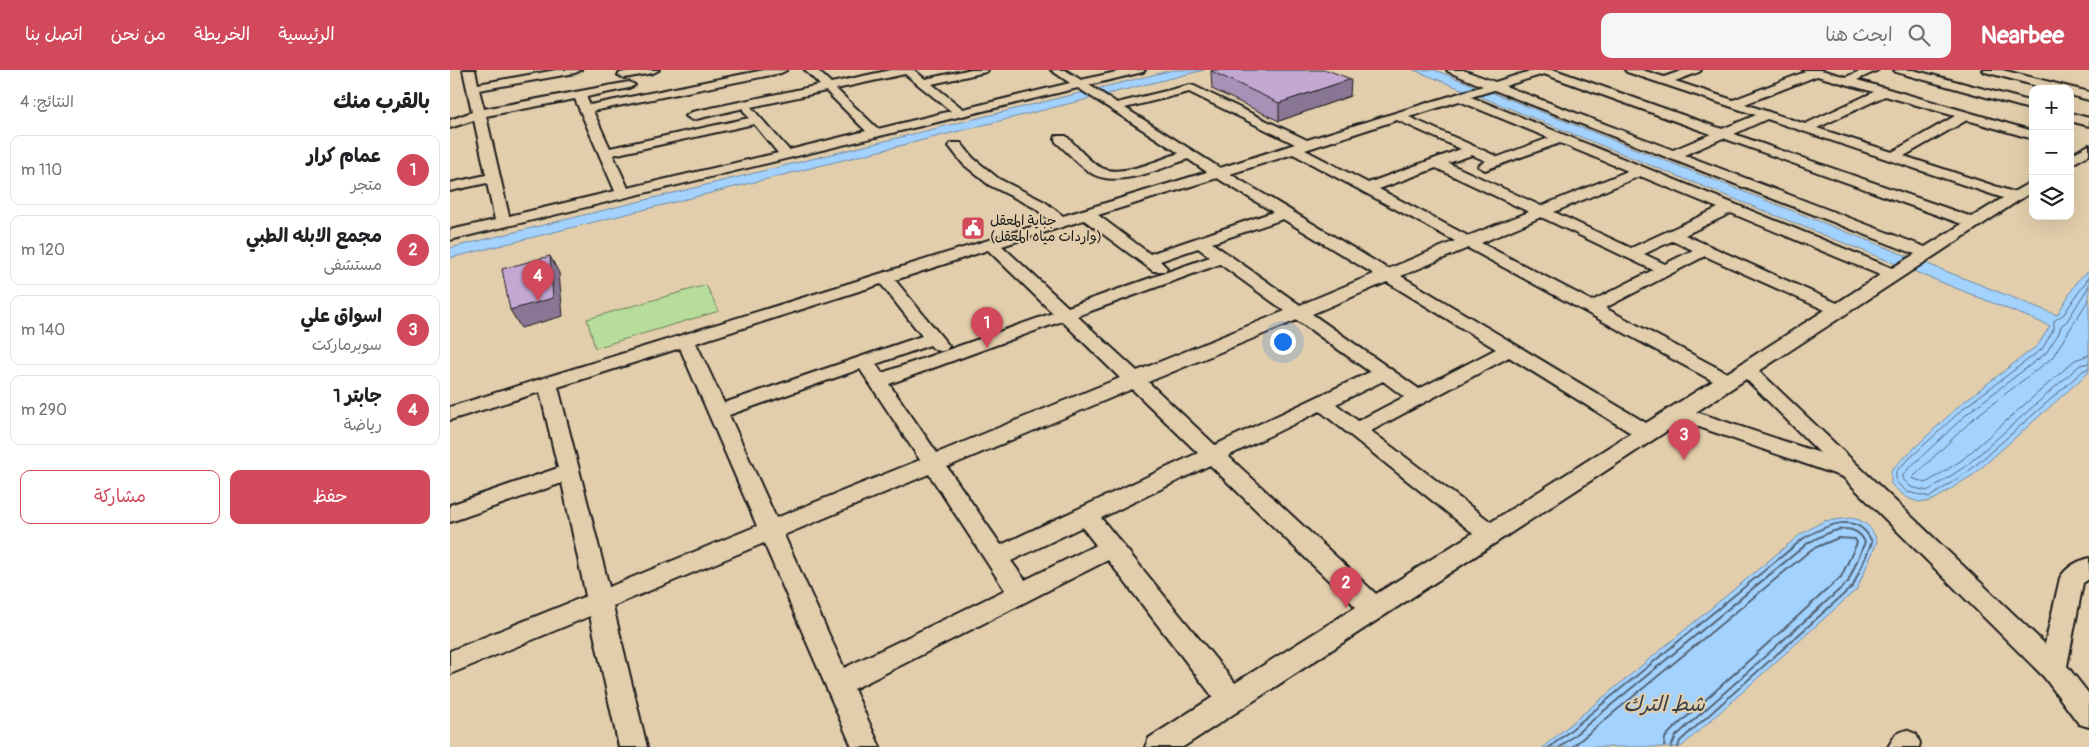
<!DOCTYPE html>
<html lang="ar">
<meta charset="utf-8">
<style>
body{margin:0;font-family:Pangolin,"Playpen Sans Arabic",sans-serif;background:#f6f6f6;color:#202124;direction:rtl}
.controls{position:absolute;right:15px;top:15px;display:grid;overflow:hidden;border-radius:10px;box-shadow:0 5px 20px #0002}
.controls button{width:45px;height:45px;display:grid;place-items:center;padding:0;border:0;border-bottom:1px solid #e0e0e0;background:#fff;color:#202124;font:25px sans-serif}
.you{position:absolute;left:832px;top:271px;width:18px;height:18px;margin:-12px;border:4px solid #fff;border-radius:50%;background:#1a73e8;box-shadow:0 0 0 8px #1a73e833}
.badge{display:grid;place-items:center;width:32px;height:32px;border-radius:50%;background:#d1495b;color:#fff;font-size:16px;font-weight:700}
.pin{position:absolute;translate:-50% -41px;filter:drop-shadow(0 1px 2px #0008)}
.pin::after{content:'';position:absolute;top:26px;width:18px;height:15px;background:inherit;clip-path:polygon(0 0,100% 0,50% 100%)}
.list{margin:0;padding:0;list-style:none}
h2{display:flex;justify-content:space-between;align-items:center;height:65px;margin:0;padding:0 20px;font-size:21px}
h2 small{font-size:16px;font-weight:400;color:#757577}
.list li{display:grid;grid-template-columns:32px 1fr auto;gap:15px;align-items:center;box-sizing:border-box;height:70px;margin:0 10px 10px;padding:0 10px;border:1px solid #e0e0e0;border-radius:10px}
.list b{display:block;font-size:19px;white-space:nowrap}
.list p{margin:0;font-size:16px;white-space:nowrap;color:#757577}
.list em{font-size:16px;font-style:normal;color:#757577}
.actions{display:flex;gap:10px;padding:15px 20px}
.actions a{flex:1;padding:11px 0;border:1px solid #d1495b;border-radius:10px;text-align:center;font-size:18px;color:#d1495b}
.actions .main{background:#d1495b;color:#fff}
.icon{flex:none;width:28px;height:28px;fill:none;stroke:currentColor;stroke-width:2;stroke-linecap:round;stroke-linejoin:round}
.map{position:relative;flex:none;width:1639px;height:677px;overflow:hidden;direction:ltr}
header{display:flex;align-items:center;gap:30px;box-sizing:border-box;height:70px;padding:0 25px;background:#d1495b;color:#fff}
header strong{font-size:24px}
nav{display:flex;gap:28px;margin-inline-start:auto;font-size:18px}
.search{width:350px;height:45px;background:#f6f6f6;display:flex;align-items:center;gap:12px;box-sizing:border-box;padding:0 18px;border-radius:10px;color:#757577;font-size:19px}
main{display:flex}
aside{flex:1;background:#fff}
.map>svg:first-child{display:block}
</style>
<header>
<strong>Nearbee</strong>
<div class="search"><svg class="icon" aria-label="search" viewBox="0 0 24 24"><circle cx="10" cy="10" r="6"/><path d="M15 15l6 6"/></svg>ابحث هنا</div>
<nav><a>الرئيسية</a><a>الخريطة</a><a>من نحن</a><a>اتصل بنا</a></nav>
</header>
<main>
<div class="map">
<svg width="1639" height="677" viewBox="0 0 1639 677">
<rect width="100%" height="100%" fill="#e2ceac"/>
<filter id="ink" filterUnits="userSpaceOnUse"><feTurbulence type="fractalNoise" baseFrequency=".02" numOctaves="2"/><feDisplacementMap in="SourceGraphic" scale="10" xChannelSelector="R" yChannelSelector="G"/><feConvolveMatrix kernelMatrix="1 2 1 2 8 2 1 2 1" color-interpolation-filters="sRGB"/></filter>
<g filter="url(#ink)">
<!-- green -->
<path fill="#b6dd99" stroke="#697c5a" d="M 256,215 L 269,241 L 145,278 L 137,249 Z"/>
<!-- water -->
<path fill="#a3d2ff" stroke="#6d89a4" d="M 723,0 L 754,0 L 0,188 L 0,178 Z
M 964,0 L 985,0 L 1607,245 L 1628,210 L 1639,201 L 1639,302 L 1522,406 C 1489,422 1477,451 1441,414 L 1441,400 L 1512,333 L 1588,275 L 1600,256 Z
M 1401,448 C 1415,450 1423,458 1427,472 L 1407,519 L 1231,677 L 1093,677 L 1351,464 L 1374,451 Z"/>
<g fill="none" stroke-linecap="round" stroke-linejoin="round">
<!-- shore-far1 -->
<path stroke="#526577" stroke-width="1" d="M 1639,207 L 1614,244 L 1604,251 L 1604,259 L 1592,279 L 1515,337 L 1446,401 L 1446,412 L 1457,422 L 1480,427 L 1519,401 L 1634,300 L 1639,299
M 1639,216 L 1617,251 L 1611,256 L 1609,263 L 1596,283 L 1519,342 L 1453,404 L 1453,409 L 1461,417 L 1477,421 L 1482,418 L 1516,396 L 1630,295 L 1639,293
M 1639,229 L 1602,288 L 1524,348 L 1462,408 L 1476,413 L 1512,390 L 1625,290 L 1639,285"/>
<!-- shore -->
<path stroke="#526577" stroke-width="2" d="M 1100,677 L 1354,468 C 1376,455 1408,440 1422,472 L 1403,516 L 1230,671 L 1228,677
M 1110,677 L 1358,473 C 1376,463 1403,448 1415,472 L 1398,512 L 1226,666 L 1221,677
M 1122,677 L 1362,479 L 1388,468 L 1405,469 L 1407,473 L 1391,507 L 1220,662 L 1215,668 L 1214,677"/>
<!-- minor casing -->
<g stroke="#1c1c1c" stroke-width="4">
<path id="minor" d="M 13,0 L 25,0 L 28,14 L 106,0 L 131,0 L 125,3 L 29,20 L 34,39 L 179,12 L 185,15 L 179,18 L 136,27 L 140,35 L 314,0 L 337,0 L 331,3 L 143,41 L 160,78 L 299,48 L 293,40 L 294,38 L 242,50 L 236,46 L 242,42 L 370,15 L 355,0 L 367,0 L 381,13 L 441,0 L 464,0 L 475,9 L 517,0 L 538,0 L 536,2 L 482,14 L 513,39 L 620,13 L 601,0 L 615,0 L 631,10 L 675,0 L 695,0 L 693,2 L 639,15 L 667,33 L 740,15 L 744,16 L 857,70 L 1033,16 L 999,2 L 997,0 L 1013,0 L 1045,12 L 1084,0 L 1105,0 L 1272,59 L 1306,45 L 1177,2 L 1175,0 L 1192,0 L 1214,7 L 1234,0 L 1251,0 L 1249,2 L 1225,11 L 1283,30 L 1355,2 L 1353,0 L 1371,0 L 1396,7 L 1412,0 L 1428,0 L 1407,10 L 1583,61 L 1583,69 L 1517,50 L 1454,86 L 1563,122 L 1583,111 L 1583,121 L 1309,301 L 1595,574 L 1610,508 C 1616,497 1628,491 1639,488 L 1639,509 L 1633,513 L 1617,596 L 1639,624 L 1639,657 L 1629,654 L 1594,607 L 1393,407 L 1232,351 L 733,677 L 695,677 L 699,668 L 763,627 L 658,490 L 404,619 L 430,677 L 402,677 L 314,473 L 163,536 L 197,677 L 169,677 L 140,546 L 0,604 L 0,581 L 136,526 L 112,413 L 0,452 L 0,435 L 108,398 L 90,322 L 0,350 L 0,337 L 600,151 L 585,138 L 539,115 L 513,94 L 499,76 L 501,73 L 511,73 L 523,88 L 549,109 L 595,132 L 613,146 L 757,102 L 738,89 C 712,98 667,119 641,103 C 628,95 618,82 606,72 L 605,69 L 606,66 L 616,66 C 627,76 639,93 654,99 C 674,106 709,90 729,83 L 628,18 L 0,170 L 0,160 L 45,150 L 37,113 L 0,121 L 0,113 L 36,105 L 24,50 L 0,58 L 0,50 L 22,42 ZM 455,4 L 501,41 L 428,59 L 386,19 ZM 1094,4 L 1261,64 L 1223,80 L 1055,16 ZM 1367,6 L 1424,22 L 1355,54 L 1295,34 ZM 1044,20 L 1465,184 L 1442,198 L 1021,27 ZM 376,21 L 416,61 L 339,80 L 301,37 ZM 739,22 L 845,74 L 770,98 L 675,38 ZM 1435,26 L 1505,46 L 1442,82 L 1367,58 ZM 125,29 L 165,121 L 59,146 L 36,46 ZM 1009,31 L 1099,68 L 1048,87 L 959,47 ZM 1317,49 L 1553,128 L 1522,147 L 1284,64 ZM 947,50 L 1011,79 L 918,113 L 855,80 ZM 304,54 L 328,83 L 178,118 L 163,85 ZM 1273,68 L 1512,154 L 1475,177 L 1235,85 ZM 1110,73 L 1178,101 L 1091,136 L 998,93 L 1022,85 L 1036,91 L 1028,96 L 1035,100 ZM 843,84 L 1005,171 L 938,199 L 780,104 ZM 986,98 L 1079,142 L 1018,166 L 929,119 ZM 1190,106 L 1268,138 L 1181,178 L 1104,142 ZM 767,108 L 823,142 L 700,184 L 648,145 ZM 1281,143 L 1430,205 L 1387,233 L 1235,165 ZM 1091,147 L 1203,200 L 1142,231 L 1031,173 ZM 833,149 L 924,204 L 850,235 L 762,173 ZM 634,150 L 703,201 L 715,201 L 717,198 L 710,191 L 748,178 L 760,187 L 618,237 L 552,176 ZM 1222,171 L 1243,180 L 1215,194 L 1194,184 ZM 1018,178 L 1263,311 L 1196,353 L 951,206 ZM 538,180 L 603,243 L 432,303 L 426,294 L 480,275 C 485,281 489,282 496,280 L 499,276 L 445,210 ZM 1255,186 L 1375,240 L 1277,303 L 1155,238 ZM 770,194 L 835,241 L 687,301 L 627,246 ZM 937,212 L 1046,279 L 969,319 L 862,244 ZM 431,214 L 472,266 L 274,333 L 246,273 ZM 847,250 L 920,302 L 765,375 L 698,312 ZM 612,251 L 670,308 L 487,383 L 439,314 ZM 230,278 L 307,456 L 159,517 L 108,317 ZM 1059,287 L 1181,363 L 1041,452 L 921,361 ZM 410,299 L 470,390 L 326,448 L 279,345 ZM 1296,309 L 1370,383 L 1246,342 ZM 933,311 L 954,327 L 908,351 L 886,334 ZM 682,319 L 748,383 L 551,475 L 497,397 ZM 870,341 L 1023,463 L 926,524 L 778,386 ZM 760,395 L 906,537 L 785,613 L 651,448 ZM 479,404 L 555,520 L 394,598 L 334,465 ZM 632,457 L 646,475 L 575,510 L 561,491 Z
M 184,0 L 209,0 L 203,3 L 174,8 L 168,5 L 170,3 Z
M 1444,0 L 1463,0 L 1583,32 L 1583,40 L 1446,2 Z
M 1533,0 L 1552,0 L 1639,22 L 1639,30 L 1620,25 L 1620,19 L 1598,19 L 1535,2 Z
M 1620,43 L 1639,48 L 1639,56 L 1620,51 Z
M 1639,75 L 1639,85 L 1620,95 L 1620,85 Z
M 1456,660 L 1466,664 L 1470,673 L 1469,677 L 1438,677 L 1446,664 Z"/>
</g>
<!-- minor -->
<use href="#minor" fill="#e2ceac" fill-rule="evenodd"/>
</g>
<!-- wall -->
<path fill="#a990b6" stroke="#1c1c1c" d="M 761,1 L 900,26 L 829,51 L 762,19 Z"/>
<!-- shaded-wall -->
<path fill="#897694" stroke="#1c1c1c" d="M 901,9 L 900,26 L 829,51 L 829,33 Z
M 100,186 L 109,203 L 113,246 L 71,258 L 60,240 Z"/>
<!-- building -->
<path fill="#c4a8d4" stroke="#1c1c1c" d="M 765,0 L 877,0 L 901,9 L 829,33 L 761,1 Z
M 100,186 L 103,228 L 60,240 L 52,199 Z"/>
</g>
<!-- icons -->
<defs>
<g id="civic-square" transform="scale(1.25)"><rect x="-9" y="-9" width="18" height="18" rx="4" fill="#d1495b" stroke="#e2ceac"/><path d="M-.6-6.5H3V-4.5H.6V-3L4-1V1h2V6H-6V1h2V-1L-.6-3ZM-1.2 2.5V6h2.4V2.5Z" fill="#fff"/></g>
</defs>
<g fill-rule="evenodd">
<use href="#civic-square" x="523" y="158"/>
</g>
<g text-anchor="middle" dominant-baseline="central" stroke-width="4" stroke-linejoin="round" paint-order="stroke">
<!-- far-poi labels -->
<g font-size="14" fill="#1c1c1c" stroke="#e2ceac" text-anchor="start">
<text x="540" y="150">جباية المعقل<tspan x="540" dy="16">(واردات مياه المعقل)</tspan></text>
</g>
<!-- near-water labels -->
<g font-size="21" font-style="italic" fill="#374049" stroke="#e2ceac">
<text x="1214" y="634">شط الترك</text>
</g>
</g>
</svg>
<div class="controls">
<button>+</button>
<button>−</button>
<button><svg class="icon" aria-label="layers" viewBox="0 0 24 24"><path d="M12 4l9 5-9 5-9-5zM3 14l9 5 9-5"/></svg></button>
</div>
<div class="you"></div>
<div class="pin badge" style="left:537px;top:278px">1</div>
<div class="pin badge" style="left:896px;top:538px">2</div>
<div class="pin badge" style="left:1234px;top:390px">3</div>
<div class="pin badge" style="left:88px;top:231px">4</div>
</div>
<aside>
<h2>بالقرب منك<small>النتائج: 4</small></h2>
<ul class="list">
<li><span class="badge">1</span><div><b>عمام كرار</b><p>متجر</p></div><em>110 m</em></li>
<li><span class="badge">2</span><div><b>مجمع الابله الطبي</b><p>مستشفى</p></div><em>120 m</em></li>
<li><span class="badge">3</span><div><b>اسواق علي</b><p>سوبرماركت</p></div><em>140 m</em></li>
<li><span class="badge">4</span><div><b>جابتر 1</b><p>رياضة</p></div><em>290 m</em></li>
</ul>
<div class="actions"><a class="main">حفظ</a><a>مشاركة</a></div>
</aside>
</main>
